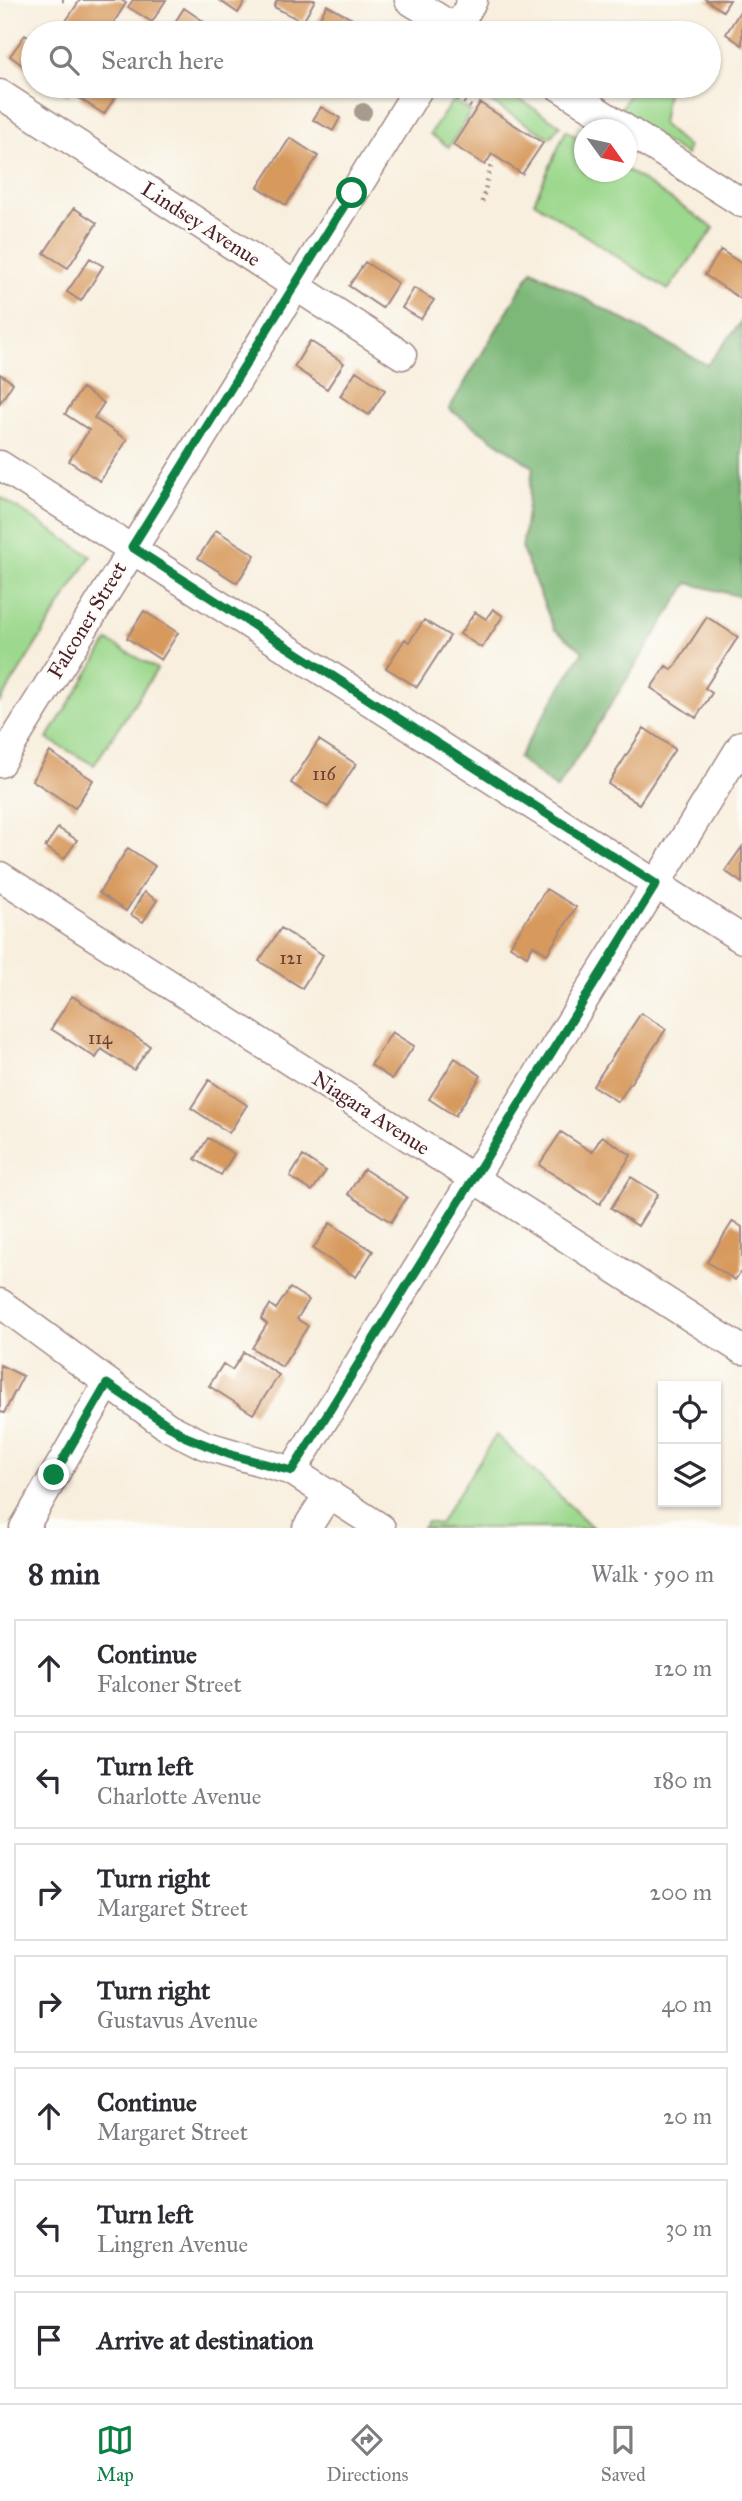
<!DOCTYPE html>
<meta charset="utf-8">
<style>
body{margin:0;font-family:"IM FELL Great Primer",serif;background:#f2f2f3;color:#2b2b33}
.controls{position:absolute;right:21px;bottom:21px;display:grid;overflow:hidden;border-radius:0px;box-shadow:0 2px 5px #0004}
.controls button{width:63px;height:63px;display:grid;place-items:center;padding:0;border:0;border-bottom:2px solid #e1e1e2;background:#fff;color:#2b2b33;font:35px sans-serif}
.compass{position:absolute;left:574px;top:119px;width:63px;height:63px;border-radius:50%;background:#fff;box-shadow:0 2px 5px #0004;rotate:123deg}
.stop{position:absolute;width:21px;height:21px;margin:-16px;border:5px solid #0b8043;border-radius:50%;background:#fff}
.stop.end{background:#0b8043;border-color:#fff;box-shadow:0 2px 7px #0008}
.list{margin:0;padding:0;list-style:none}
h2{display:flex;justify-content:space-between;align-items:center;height:91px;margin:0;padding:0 28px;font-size:30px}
h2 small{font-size:23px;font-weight:400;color:#7c7c81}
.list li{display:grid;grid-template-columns:46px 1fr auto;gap:21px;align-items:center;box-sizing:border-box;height:98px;margin:0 14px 14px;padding:0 14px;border:2px solid #e1e1e2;border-radius:0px}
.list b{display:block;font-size:26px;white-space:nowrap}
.list p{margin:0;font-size:23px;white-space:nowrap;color:#7c7c81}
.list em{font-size:23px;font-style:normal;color:#7c7c81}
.icon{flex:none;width:38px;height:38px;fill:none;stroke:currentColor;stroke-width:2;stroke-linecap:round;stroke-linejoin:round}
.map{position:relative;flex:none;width:742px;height:1528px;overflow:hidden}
.search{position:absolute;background:#fff;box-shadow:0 2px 5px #0004;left:21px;right:21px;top:21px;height:77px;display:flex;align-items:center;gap:18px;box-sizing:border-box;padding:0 24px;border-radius:38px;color:#7c7c81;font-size:26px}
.sheet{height:875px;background:#fff}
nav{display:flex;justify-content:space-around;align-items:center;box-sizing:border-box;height:98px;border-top:2px solid #e1e1e2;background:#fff;font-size:19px;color:#7c7c81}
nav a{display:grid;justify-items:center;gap:4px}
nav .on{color:#0b8043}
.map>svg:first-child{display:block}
</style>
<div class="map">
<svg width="742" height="1528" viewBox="0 0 742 1528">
<rect width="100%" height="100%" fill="#fdfcf7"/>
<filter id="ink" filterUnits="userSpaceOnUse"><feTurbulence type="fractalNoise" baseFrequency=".0143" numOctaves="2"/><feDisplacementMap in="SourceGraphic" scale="14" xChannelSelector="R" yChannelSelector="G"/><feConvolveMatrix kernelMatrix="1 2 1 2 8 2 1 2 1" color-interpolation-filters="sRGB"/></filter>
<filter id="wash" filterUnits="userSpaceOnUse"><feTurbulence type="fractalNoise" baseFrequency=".00686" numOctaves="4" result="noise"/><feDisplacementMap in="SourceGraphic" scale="28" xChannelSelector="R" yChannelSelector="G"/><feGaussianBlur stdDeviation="1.57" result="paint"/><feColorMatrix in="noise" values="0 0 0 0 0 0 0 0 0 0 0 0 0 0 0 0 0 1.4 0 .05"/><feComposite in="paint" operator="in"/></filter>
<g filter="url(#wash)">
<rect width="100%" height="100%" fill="#f8efde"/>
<!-- green -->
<path fill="#9cd88d" stroke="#737c5c" stroke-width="2" d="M 464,86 L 498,86 L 560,125 L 550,138 Z
M 633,86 L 668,86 L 662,124 L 688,147 L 686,155 L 619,113 Z
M 453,100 L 471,111 L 449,147 L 430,134 Z
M 566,130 L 584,142 L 584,172 L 627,170 L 714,228 L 668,290 L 534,202 Z
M 0,497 L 91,556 L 0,702 Z
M 108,641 L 157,669 L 94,765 L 47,739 Z
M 496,1435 L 593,1528 L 422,1528 L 427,1522 L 439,1524 Z"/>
<!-- forest -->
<path fill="#7db878" stroke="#646c52" stroke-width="2" d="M 532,270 L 707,365 L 742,321 L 742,597 L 688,583 L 557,789 L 518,758 L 583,651 L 554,629 L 522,549 L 533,467 L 449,409 Z"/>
<g id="blocks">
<!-- building -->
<path fill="#d7995b" d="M 80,0 L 121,0 L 126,3 L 107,33 L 58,33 Z
M 133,0 L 166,0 L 152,22 L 128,7 Z
M 219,0 L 246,0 L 238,13 Z
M 277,0 L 315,0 L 303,22 L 274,7 Z
M 706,0 L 730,0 L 723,11 Z
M 327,5 L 354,20 L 346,33 L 311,33 Z
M 184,8 L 203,21 L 195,33 L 175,33 L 170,30 Z
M 742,8 L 742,45 L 726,34 Z
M 388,25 L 401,33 L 382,33 Z
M 25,35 L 33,40 L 33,73 L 10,56 Z
M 51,86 L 74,86 L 68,96 Z
M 87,86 L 122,86 L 104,114 L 79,98 Z
M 480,103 L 543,143 L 522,174 L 492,154 L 485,165 L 453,145 Z
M 321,107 L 340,118 L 333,131 L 313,120 Z
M 290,138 L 318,156 L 286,205 L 258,187 Z
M 74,208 L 97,223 L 68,268 L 44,253 Z
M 721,250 L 742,264 L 741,299 L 705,275 Z
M 90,258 L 103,266 L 81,301 L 67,292 Z
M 365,262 L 398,283 L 382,308 L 349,286 Z
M 414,288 L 434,300 L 421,319 L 402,308 Z
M 310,341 L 344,363 L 327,389 L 294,367 Z
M 356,371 L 385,390 L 369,415 L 340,396 Z
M 0,374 L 13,383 L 0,403 Z
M 82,388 L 104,403 L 94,418 L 127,440 L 100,481 L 69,461 L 89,430 L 65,414 Z
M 216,530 L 255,555 L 237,583 L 198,558 Z
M 493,609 L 503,616 L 482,648 L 460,634 L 475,612 L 486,619 Z
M 144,611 L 178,633 L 161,660 L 127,638 Z
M 707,617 L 738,637 L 705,688 L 712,693 L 696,718 L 651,688 L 666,666 L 672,670 Z
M 424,620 L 450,636 L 417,687 L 386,668 L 405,639 L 409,642 Z
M 644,728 L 675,749 L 639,804 L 608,784 Z
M 319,740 L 356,764 L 328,807 L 291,783 Z
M 50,752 L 93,780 L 75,808 L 32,780 Z
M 58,828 L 77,840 L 64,859 L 45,847 Z
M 742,847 L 742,883 L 725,871 Z
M 128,848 L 155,866 L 126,911 L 99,893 Z
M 546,889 L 576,907 L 547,954 L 533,945 L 527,956 L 510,946 Z
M 144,892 L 157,900 L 143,922 L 131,915 Z
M 281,928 L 323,955 L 302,988 L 259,961 Z
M 72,996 L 150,1046 L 134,1070 L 101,1049 L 96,1058 L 51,1029 Z
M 641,1013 L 666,1029 L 618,1102 L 593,1086 Z
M 392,1032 L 414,1046 L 392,1079 L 371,1065 Z
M 455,1058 L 481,1076 L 455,1116 L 429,1099 Z
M 209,1080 L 247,1105 L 229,1133 L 191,1108 Z
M 561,1132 L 592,1152 L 602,1136 L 631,1155 L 600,1204 L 539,1165 Z
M 208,1138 L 234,1154 L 221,1175 L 195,1159 Z
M 303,1156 L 326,1171 L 312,1191 L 290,1177 Z
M 364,1169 L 407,1197 L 391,1222 L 348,1194 Z
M 631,1177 L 658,1194 L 638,1226 L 611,1208 Z
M 733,1221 L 742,1227 L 742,1270 L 735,1280 L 707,1262 Z
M 330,1223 L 373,1251 L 356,1277 L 313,1249 Z
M 290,1288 L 309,1300 L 297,1319 L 308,1326 L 282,1367 L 252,1348 L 267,1324 L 261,1319 L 270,1305 L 276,1309 Z
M 244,1352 L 279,1375 L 253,1414 L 209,1386 L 223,1364 L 232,1370 Z
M 0,1365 L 23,1376 L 4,1413 L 0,1412 Z"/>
</g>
</g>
<g filter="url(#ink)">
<use href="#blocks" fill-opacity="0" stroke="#a18784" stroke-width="2"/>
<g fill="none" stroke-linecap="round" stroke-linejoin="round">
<!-- minor casing -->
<g stroke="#a18784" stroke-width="31">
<path id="minor" d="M 409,0 L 456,29
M 454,33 L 473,0
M 558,86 L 742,203
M 0,94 L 402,355
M 0,465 L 742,939
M 0,763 L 420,86
M 0,876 L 742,1350
M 0,1303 L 168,1427 L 204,1445 L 292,1471 L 381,1528
M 292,1471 L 742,745
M 24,1528 L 107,1384
M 307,1528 L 329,1493"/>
</g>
<!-- path -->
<path stroke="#a18784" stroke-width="4.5" stroke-dasharray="2 5" stroke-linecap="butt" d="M 62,0 L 65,0
M 452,94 L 474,109
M 482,202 L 492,161"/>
<!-- minor -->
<use href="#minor" stroke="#fff" stroke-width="28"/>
</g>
<!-- trees -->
<circle fill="#a69b8c" cx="363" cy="112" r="9"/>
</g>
<g fill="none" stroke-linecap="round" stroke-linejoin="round" filter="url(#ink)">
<!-- route -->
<path stroke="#0b8043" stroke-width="9" d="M 54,1475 L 107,1384 L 186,1437 L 231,1455 L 292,1471 L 656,884 L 132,547 L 352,193"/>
</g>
<g text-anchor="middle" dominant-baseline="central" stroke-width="5" stroke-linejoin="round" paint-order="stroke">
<!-- number labels -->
<g font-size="18" fill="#6d3e37">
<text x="324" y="774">116</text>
<text x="291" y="958">121</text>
<text x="100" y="1038">114</text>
</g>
<!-- street labels -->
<g font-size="21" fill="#4a1f2b" stroke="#fdfcf7">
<text transform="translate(201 224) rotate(33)">Lindsey Avenue</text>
<text transform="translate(87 620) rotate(-59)">Falconer Street</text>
<text transform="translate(371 1113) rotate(33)">Niagara Avenue</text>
</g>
</g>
</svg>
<div class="controls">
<button><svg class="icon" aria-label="locate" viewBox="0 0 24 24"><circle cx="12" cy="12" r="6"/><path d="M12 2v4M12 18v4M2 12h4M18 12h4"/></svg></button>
<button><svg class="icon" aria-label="layers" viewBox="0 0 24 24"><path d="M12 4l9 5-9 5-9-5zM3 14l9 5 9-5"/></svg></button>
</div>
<svg class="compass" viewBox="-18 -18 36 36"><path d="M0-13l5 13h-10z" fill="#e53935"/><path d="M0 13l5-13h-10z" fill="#7c7c81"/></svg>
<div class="stop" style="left:352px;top:193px"></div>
<div class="stop end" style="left:54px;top:1475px"></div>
<div class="search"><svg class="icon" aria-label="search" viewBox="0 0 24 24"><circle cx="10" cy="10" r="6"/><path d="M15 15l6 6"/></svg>Search here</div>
</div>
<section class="sheet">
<h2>8 min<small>Walk · 590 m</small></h2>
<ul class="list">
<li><svg class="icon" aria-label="ahead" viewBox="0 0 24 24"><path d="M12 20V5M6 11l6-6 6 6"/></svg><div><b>Continue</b><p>Falconer Street</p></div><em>120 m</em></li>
<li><svg class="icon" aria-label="left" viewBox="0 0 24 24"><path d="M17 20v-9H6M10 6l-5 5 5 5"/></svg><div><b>Turn left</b><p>Charlotte Avenue</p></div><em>180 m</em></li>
<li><svg class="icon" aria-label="right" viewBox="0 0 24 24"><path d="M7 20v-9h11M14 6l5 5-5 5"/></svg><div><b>Turn right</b><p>Margaret Street</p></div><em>200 m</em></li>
<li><svg class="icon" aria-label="right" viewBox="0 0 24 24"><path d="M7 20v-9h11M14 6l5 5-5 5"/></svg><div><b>Turn right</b><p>Gustavus Avenue</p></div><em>40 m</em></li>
<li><svg class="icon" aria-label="ahead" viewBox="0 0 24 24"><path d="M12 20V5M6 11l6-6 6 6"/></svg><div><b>Continue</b><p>Margaret Street</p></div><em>20 m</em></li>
<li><svg class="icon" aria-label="left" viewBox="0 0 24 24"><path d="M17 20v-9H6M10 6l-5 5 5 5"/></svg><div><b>Turn left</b><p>Lingren Avenue</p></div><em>30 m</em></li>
<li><svg class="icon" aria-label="arrive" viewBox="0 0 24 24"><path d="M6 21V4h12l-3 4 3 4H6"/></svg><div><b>Arrive at destination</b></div></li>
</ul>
</section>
<nav>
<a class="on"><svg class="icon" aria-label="map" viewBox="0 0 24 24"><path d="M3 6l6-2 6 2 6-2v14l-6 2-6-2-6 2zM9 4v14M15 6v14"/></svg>Map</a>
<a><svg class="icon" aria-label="directions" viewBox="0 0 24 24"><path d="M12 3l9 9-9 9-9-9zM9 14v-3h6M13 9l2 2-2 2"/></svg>Directions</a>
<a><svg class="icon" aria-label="saved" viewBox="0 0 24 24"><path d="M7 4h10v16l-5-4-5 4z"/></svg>Saved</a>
</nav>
